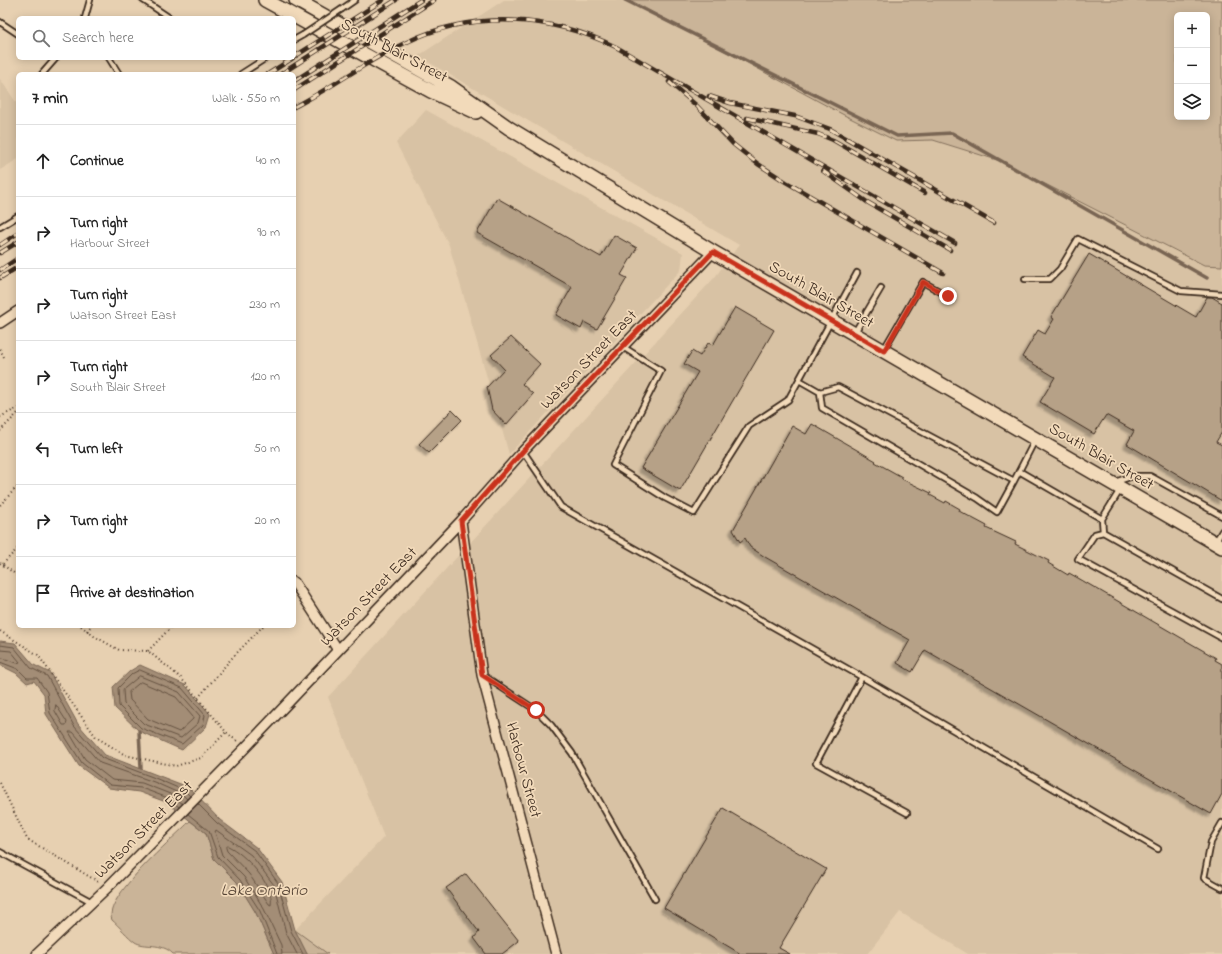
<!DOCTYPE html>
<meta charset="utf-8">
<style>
body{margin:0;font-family:"Indie Flower",sans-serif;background:#f2f2f2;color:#222}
.controls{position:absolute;right:12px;top:12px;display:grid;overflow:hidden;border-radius:6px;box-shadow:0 2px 10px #0003}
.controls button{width:36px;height:36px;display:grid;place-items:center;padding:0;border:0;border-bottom:1px solid #e0e0e0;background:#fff;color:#222;font:20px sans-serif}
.stop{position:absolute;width:12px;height:12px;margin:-9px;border:3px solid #c8321e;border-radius:50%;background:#fff}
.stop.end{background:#c8321e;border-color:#fff;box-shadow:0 1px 4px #0008}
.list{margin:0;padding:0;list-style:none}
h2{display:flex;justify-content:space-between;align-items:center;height:52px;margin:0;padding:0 16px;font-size:17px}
h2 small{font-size:13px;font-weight:400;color:#767676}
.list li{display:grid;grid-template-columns:26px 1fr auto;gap:12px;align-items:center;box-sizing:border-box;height:72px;padding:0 16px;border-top:1px solid #e0e0e0}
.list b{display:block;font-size:15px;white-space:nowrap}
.list p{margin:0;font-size:13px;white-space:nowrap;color:#767676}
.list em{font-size:13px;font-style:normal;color:#767676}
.icon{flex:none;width:22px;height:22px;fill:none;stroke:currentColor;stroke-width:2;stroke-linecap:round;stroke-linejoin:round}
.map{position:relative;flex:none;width:1222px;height:954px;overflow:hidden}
.search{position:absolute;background:#fff;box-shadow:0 2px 10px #0003;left:16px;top:16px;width:280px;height:44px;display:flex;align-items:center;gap:10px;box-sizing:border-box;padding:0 14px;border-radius:6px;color:#767676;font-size:15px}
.panel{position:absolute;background:#fff;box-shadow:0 2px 10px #0003;left:16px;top:72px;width:280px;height:556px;border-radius:6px}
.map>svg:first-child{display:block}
</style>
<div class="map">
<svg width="1222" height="954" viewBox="0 0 1222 954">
<defs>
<filter id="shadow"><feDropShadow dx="-3.5" dy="3.5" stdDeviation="1" flood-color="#0004"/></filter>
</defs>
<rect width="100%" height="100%" fill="#e7d0b1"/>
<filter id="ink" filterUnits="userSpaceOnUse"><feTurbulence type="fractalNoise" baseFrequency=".025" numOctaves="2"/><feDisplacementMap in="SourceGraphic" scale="8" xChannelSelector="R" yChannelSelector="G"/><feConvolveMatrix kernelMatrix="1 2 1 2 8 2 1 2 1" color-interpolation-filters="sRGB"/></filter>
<g filter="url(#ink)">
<!-- built -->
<path fill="#d8c2a4" d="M 504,0 L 630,0 L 844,115 L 896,141 L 933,140 L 1000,161 L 1204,265 L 1222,266 L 1222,954 L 968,954 L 900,912 L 867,954 L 328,954 L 295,930 L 384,837 L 328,697 L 715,277 L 739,245 L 418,56 Z
M 0,79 L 18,105 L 18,159 L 0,170 Z
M 426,110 L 683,253 L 681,270 L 509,454 L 449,245 L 396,143 Z"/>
<!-- green -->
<path fill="#cab498" stroke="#826f5b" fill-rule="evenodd" d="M 630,0 L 1222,0 L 1222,266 L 1204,265 L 1000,161 L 933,140 L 896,141 L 844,115 ZM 1177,15 L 1207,15 L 1207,117 L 1177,117 Z
M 190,821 L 206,833 L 214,859 L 237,882 L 256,913 L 274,954 L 173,954 C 162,942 144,948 135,942 C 128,937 119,926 112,920 C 102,898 174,838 190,821 Z
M 295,930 L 328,954 L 307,954 Z"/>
<!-- water -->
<path fill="#a38d76" stroke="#796553" d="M 0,641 L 15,643 L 34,665 L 50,673 L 78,724 L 105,755 L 188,787 L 220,820 L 257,848 L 282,882 L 295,930 L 307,954 L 274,954 L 256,913 L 237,882 L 214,859 L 206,833 L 166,802 L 139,792 L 109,788 L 79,766 L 46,714 L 44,694 L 34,681 L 27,683 L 16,673 L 0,665 Z
M 140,665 L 185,685 L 210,714 L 206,727 L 182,750 L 139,731 L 115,708 L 113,687 L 130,671 Z"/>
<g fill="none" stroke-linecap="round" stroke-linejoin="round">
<!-- shore -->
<path stroke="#655241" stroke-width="1" d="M 0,645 L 14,647 L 31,668 L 47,676 L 74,726 L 102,758 L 155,778 L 185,791 L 190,796
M 0,650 L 11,651 L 20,662 L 17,663 L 0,657
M 0,662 L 18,669 L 27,678 L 37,678 L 47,692 L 50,713 L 82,763 L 110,785 L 141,788 L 168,798 L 179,807
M 140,670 L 182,688 L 205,715 L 203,725 L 182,744 L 141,728 L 119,706 L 118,688 L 132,674 Z
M 140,676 L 179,692 L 200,716 L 198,723 L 181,738 L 144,724 L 124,704 L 123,690 Z
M 141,682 L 176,697 L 193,717 L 193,719 L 179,732 L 148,719 L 130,700 L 129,692 Z
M 56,705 L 67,722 L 66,725 L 63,725 L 55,711 Z
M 183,804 L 170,794 L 142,783 L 112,780 L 85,759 L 69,732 L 73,732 L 100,763 L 154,782 L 183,795 L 187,799
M 198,804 L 217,823 L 255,851 L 278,883 L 291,931 L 303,954
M 188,814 L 209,831 L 218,857 L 240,880 L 260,911 L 277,954
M 228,846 C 244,853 275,886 271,905 L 269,904 L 249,874 L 227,851 L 226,848 Z
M 282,954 L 281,945 L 264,909 L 244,877 L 222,855 L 215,832 L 216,830 L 251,855 L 274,885 L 286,933 L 297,954"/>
<!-- stream -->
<path stroke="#796553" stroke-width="3.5" d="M 625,0 L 897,136 L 952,133 L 1207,278
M 139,731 L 141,768"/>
</g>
<!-- building -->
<path fill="#b6a187" stroke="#3b2a1e" filter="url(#shadow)" d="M 497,198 L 601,257 L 614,235 L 637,248 L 621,275 L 627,278 L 597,329 L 584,322 L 581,329 L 556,315 L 572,287 L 477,233 Z
M 1089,254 L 1196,317 L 1207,297 L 1212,297 L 1222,303 L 1222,432 L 1216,442 L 1222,445 L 1222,501 L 1127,444 L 1134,431 L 1106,415 L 1094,434 L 1040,402 L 1055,377 L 1022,357 L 1038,330 L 1045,334 L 1054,319 L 1051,317 Z
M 735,307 L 774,330 L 680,491 L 641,468 L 698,372 L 684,364 L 692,351 L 700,356 L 708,343 L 713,345 Z
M 511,337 L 540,364 L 522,384 L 533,394 L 506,425 L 492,410 L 487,387 L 504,369 L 491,355 Z
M 452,410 L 462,420 L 429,453 L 419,444 Z
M 812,424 L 876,461 L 875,462 L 902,477 L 902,479 L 931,493 L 930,495 L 945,503 L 946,501 L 960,509 L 959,511 L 987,526 L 986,528 L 1016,542 L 1015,544 L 1049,561 L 1048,563 L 1068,575 L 1069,573 L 1078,578 L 1216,658 L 1215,660 L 1222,664 L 1222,794 L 1211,814 L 925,650 L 912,672 L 897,663 L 910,640 L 765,557 L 750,547 L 745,538 L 740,542 L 733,530 L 792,426 L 806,434 Z
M 723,808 L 826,869 L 779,948 L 790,954 L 741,954 L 664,908 Z
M 466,874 L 519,941 L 502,954 L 486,954 L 474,938 L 479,932 L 446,888 Z"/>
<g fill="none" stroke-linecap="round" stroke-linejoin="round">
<!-- lane casing -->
<g stroke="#3b2a1e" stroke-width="8">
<path id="lane" d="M 143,0 L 170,18
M 342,9 L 355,0
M 85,18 L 90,0
M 0,22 L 18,34
M 294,40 L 303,35
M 109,58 L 119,74
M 42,74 L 56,58
M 241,74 L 266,58
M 0,227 L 18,216
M 1025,279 L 1050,279 L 1060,269 L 1078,239 L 1181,291 L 1222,294
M 855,332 L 881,288
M 623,347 L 661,371 L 613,465 L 665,498 L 694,513 L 749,426 L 788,400 L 857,273
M 884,349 L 923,282 L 948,296
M 799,380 L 820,392 L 838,387 L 1014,481 L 1035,440
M 820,392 L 822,408 L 977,498 L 997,512 L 1014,481
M 523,451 L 561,507 L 862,677 L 1158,849
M 1019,471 L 1102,519 L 1120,490
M 1115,482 L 1133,476 L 1150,476 L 1222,516
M 1102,519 L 1103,532
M 1216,541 L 1222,531
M 1222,599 L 1103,532 L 1095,534 L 1078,559 L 1222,638
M 484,676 L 536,710 L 551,725 L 572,753 L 655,899
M 862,677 L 816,763 L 907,813
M 1222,823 L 1211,842 L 1204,878 L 1222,888
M 0,852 L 92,902"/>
</g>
<!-- street casing -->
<g stroke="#3b2a1e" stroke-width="12">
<path id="street" d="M 0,323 L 18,311
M 461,521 L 482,675 L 556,954
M 294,582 L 338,650
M 37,954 L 108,887 L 245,748 L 461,521 L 523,451 L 713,252"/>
</g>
<!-- secondary casing -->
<g stroke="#3b2a1e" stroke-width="16">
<path id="secondary" d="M 265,0 L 431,91 L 476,112
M 296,0 L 451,87 L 509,128 L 713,252 L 1222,547"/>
</g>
<!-- path -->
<path stroke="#3b2a1e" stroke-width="2" stroke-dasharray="1 3" stroke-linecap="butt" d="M 0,349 L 4,357
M 0,417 L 18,408
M 0,431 L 18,413
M 0,505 L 18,486
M 0,563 L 18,576
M 3,564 L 18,548
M 81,626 L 94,636 L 119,650 L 148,651 L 181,678 L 226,732 L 238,742
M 0,631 L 38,655 L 96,737 L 125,755 L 176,766 L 201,758 L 226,732
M 87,631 L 91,626
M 148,651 L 172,626
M 198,698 L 231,659 L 263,626
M 0,783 L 27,839 L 100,883"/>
<!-- lane -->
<use href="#lane" stroke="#f2daba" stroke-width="4.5"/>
<!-- street -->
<use href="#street" stroke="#f2daba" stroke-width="9"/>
<!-- secondary -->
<use href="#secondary" stroke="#f2daba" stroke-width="13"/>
<!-- rail casing -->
<g stroke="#3b2a1e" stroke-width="4.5">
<path id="rail" d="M 294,57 L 383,0
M 268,74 L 293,58
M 281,74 L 396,0
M 294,81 L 421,0
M 669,82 L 697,106 L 733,144 L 758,164 L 786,182 L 943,273
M 294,90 L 434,0
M 709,96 L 730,103 L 795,116 L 830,129 L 994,223
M 294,107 C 333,87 368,60 407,42 C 474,10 551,15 616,47 L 955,243
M 747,118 L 818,134 L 833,140 L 925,193
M 823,171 L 867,202 L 950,250
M 0,245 L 18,233
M 0,253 L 18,242
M 0,270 L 18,258
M 0,278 L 18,267"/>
</g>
<!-- rail -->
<use href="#rail" stroke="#f2daba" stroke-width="3" stroke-dasharray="9" stroke-linecap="butt"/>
<!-- lane-bridge casing -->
<g stroke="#3b2a1e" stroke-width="8" stroke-linecap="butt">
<path id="lane-bridge" d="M 303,35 L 342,9"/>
</g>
<!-- lane-bridge -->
<use href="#lane-bridge" stroke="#f2daba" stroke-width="4.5"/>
</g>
</g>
<g fill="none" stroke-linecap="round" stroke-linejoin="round" filter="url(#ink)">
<!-- route -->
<path stroke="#c8321e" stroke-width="5" d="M 536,710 L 482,675 L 461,521 L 523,451 L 713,252 L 884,351 L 923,282 L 948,296"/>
</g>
<g text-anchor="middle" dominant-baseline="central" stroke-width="3.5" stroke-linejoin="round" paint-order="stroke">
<!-- street labels -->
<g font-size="16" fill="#3b2a1e" stroke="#f2daba">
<text transform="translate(394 51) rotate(28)">South Blair Street</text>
<text transform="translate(821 295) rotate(30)">South Blair Street</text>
<text transform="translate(589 360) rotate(-46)">Watson Street East</text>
<text transform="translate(1101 457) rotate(30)">South Blair Street</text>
<text transform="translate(369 597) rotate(-46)">Watson Street East</text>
<text transform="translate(523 770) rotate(75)">Harbour Street</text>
<text transform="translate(144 830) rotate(-45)">Watson Street East</text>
</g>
<!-- water labels -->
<g font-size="17" font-style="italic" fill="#554334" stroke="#f2daba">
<text x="264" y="890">Lake Ontario</text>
</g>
</g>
</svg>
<div class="controls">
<button>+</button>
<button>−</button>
<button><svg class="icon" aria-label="layers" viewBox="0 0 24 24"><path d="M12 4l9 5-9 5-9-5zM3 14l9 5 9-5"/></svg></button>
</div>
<div class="stop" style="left:536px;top:710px"></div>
<div class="stop end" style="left:948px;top:296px"></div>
<div class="search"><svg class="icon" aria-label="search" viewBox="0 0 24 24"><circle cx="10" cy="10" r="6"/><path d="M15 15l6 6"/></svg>Search here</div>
<section class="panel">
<h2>7 min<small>Walk · 550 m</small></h2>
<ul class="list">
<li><svg class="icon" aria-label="ahead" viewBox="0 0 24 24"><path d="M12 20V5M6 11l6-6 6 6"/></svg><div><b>Continue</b></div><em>40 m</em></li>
<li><svg class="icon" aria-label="right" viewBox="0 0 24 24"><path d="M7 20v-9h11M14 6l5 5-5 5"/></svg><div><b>Turn right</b><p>Harbour Street</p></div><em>90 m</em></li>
<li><svg class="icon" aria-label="right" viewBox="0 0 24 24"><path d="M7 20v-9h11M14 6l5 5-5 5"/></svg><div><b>Turn right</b><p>Watson Street East</p></div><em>230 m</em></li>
<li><svg class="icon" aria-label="right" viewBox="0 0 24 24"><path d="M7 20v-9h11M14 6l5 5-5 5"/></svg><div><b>Turn right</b><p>South Blair Street</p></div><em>120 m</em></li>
<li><svg class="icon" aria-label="left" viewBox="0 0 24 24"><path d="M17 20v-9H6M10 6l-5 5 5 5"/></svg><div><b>Turn left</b></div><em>50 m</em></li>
<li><svg class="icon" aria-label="right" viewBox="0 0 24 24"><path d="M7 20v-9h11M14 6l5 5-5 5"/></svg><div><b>Turn right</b></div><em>20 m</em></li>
<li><svg class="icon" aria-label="arrive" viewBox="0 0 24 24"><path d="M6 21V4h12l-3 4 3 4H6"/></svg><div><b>Arrive at destination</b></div></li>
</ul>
</section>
</div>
